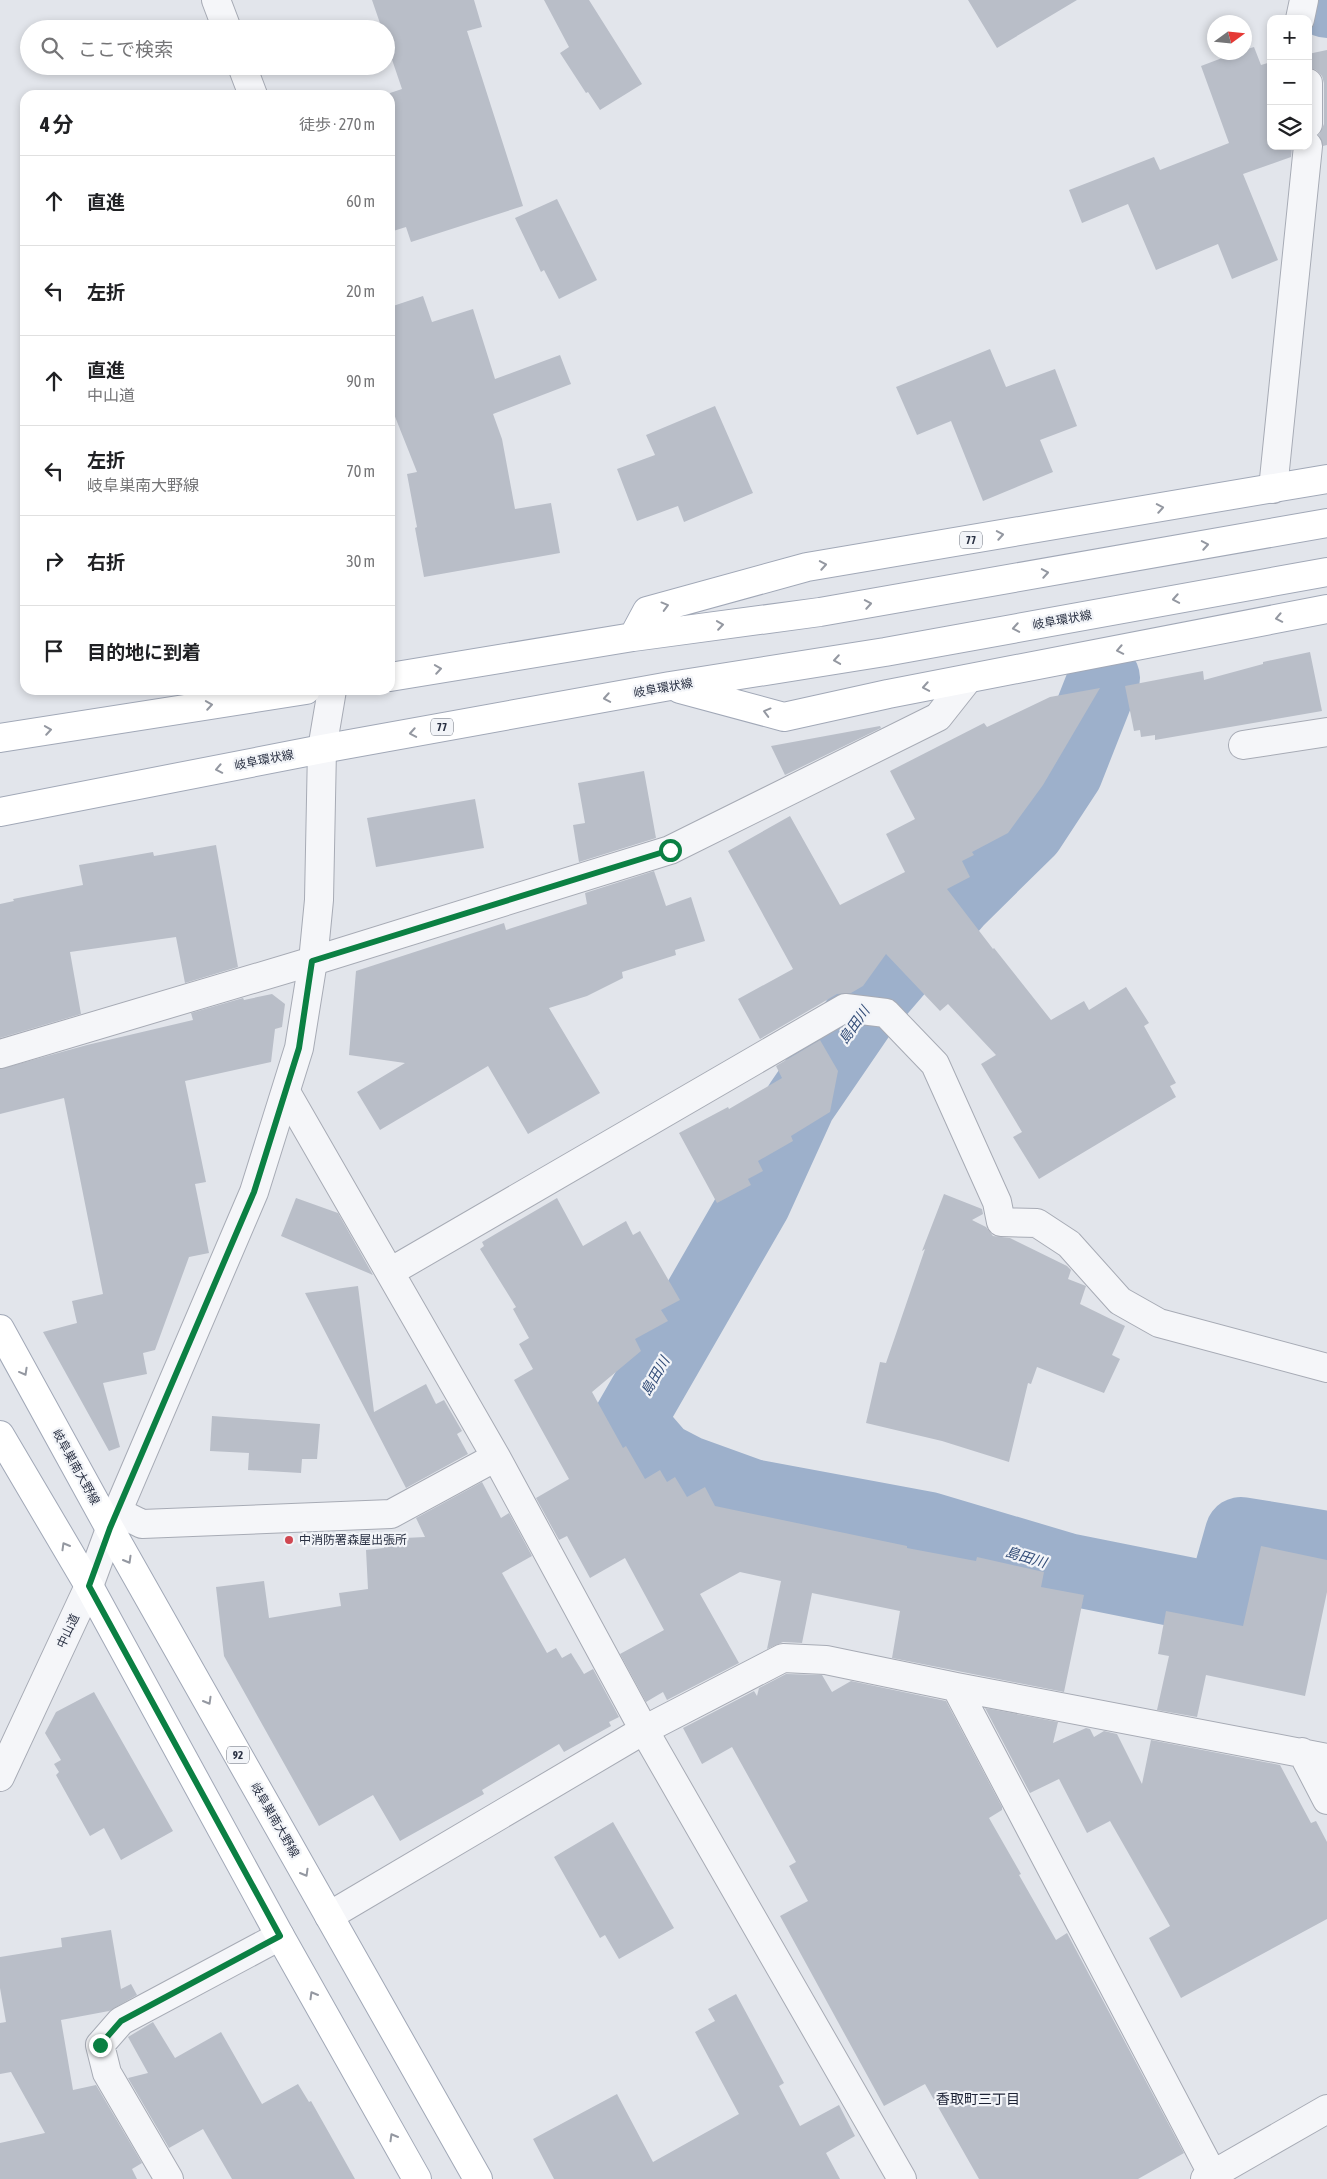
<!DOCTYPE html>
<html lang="ja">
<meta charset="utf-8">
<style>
body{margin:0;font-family:"Asap Condensed","Noto Sans JP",sans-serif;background:#f2f2f2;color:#202124}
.controls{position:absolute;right:15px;top:15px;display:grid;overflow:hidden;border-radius:10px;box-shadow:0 2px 8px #0003}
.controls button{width:45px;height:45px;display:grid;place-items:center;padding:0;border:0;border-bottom:1px solid #e0e0e0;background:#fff;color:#202124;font:25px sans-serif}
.compass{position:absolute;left:1207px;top:15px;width:45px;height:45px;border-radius:50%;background:#fff;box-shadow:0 2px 8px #0003;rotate:75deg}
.stop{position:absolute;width:15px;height:15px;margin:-11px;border:4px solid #0b8043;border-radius:50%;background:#fff}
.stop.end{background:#0b8043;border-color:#fff;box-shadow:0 1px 5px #0008}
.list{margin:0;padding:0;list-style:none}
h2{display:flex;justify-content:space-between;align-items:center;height:65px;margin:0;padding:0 20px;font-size:21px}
h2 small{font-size:16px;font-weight:400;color:#757577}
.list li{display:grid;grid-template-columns:32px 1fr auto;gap:15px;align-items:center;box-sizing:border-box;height:90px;padding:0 20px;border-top:1px solid #e0e0e0}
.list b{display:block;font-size:19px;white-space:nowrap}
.list p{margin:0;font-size:16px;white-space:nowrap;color:#757577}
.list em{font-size:16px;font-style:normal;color:#757577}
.icon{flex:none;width:28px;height:28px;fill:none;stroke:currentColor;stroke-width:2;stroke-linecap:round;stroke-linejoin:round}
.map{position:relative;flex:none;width:1327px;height:2179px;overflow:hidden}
.search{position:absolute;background:#fff;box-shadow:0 2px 8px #0003;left:20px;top:20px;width:375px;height:55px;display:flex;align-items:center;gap:12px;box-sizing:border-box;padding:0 18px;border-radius:28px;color:#757577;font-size:19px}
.panel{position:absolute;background:#fff;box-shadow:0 2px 8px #0003;left:20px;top:90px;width:375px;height:605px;border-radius:15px}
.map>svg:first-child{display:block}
</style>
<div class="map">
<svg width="1327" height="2179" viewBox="0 0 1327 2179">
<rect width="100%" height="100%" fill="#e2e5eb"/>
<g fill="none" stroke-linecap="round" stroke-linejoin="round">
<!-- river -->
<path stroke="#9db0cb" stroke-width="72" d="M 1325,0 L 1327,2
M 1104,678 L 1067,772 L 1029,830 L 958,900 L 865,1008 L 800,1103 L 755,1202 L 629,1421 L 661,1458 L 686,1471 L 752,1495 L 929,1528 L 1067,1569 L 1222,1600 L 1241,1533 L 1327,1547"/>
</g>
<!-- building -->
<path fill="#b9bec8" d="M 372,0 L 474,0 L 482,27 L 467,31 L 523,206 L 411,242 L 406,227 L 390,232 L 390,93 L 402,89 L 386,42 L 386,29 L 382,29 Z
M 544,0 L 589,0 L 642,84 L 600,110 L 588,92 L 586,93 L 560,53 L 569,47 Z
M 968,0 L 1077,0 L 997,48 Z
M 1254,47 L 1261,65 L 1271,62 L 1271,146 L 1292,146 L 1291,157 L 1243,174 L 1278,260 L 1232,279 L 1218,244 L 1156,270 L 1128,204 L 1082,223 L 1069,190 L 1154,157 L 1160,170 L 1229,143 L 1201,66 L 1238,52 L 1244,52 L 1244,50 Z
M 1327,50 L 1327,145 L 1323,146 L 1319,135 L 1324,124 L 1324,83 L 1322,76 L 1316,70 L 1308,67 L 1308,54 Z
M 557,199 L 597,280 L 559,299 L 544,270 L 541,272 L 515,218 Z
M 423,296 L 432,322 L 473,309 L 495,379 L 560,355 L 571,384 L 493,414 L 502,439 L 515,509 L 551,503 L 560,553 L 424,577 L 415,528 L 417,527 L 407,474 L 417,472 L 390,404 L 390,307 Z
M 990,349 L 1006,387 L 1055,369 L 1077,426 L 1040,440 L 1053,472 L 983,501 L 951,421 L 917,435 L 896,387 Z
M 715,406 L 753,493 L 684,522 L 678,506 L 637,521 L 617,469 L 655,455 L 646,435 Z
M 1310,652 L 1322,711 L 1155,740 L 1155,735 L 1141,737 L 1140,730 L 1134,731 L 1125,686 L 1203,671 L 1204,680 L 1263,664 L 1263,662 Z
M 1100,688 L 1043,785 L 1008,833 L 972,852 L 974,855 L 962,861 L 970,877 L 947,889 L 993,949 L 994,948 L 1051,1020 L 1084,1001 L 1089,1010 L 1126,987 L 1149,1023 L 1144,1026 L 1176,1083 L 1170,1086 L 1176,1097 L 1039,1179 L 1013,1137 L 1022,1132 L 981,1064 L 996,1055 L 948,1004 L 940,1011 L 886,954 L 863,986 L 851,993 L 837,994 L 760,1039 L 738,999 L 793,969 L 728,851 L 790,816 L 840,905 L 905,872 L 886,834 L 915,819 L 890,771 L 984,723 L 987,727 L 1050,697 Z
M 880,726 L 881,728 L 785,775 L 771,746 Z
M 644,771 L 656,838 L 579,862 L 573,825 L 585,823 L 578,783 Z
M 475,799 L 484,848 L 376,867 L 367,818 Z
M 216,845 L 238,967 L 185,983 L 176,937 L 70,952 L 81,1014 L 0,1038 L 0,904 L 14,901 L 13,899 L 83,885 L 79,865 L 153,852 L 154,856 Z
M 654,871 L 666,906 L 691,897 L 705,941 L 675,950 L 676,955 L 622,972 L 623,978 L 587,996 L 549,1008 L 600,1093 L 528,1134 L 488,1066 L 380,1130 L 357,1092 L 405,1063 L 349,1055 L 356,971 L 504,923 L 506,930 L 587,904 L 585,893 Z
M 272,994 L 285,1004 L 282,1027 L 275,1029 L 271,1062 L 185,1081 L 206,1182 L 195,1184 L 209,1253 L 189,1257 L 155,1350 L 143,1353 L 147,1374 L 103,1383 L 120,1447 L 109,1451 L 43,1332 L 77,1323 L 72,1301 L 103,1294 L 64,1098 L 0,1114 L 0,1069 L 87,1045 L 193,1020 L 191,1013 L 243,998 L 244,1000 Z
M 820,1040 L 838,1071 L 830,1112 L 791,1136 L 793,1141 L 758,1161 L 763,1171 L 748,1179 L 751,1185 L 717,1203 L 679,1133 L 728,1107 L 729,1109 L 782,1078 L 776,1066 Z
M 944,1194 L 982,1209 L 983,1214 L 972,1220 L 986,1227 L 993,1236 L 1010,1238 L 1067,1266 L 1071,1270 L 1068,1279 L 1086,1286 L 1080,1304 L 1125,1326 L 1112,1355 L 1120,1359 L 1104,1393 L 1037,1367 L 1031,1384 L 1028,1383 L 1009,1462 L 942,1441 L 866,1423 L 880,1362 L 886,1363 L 925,1249 L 922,1251 Z
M 296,1198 L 338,1213 L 373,1275 L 281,1236 Z
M 557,1198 L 583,1246 L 626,1221 L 633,1235 L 640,1231 L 680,1300 L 661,1310 L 668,1321 L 635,1339 L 641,1351 L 592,1392 L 623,1448 L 626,1446 L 645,1479 L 660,1470 L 667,1482 L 675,1477 L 687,1497 L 705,1487 L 715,1506 L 907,1546 L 907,1548 L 976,1561 L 977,1557 L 1044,1572 L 1041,1587 L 1084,1595 L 1064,1692 L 892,1658 L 900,1611 L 812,1593 L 802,1643 L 783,1642 L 767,1649 L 781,1581 L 740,1572 L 700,1594 L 739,1663 L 667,1700 L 663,1692 L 646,1702 L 620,1654 L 664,1630 L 625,1558 L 590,1578 L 567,1536 L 559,1540 L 536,1498 L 569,1479 L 514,1380 L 533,1369 L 519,1344 L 529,1338 L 513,1309 L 516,1307 L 480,1249 L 484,1246 L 482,1242 Z
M 358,1286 L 374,1412 L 426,1384 L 436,1404 L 444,1400 L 462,1431 L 457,1434 L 468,1454 L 406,1488 L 305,1293 Z
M 212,1416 L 320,1424 L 317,1459 L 302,1459 L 301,1473 L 248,1470 L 249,1453 L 210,1451 Z
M 482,1482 L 501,1518 L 509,1513 L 532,1556 L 502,1573 L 547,1653 L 556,1648 L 562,1658 L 571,1653 L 584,1674 L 593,1669 L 619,1717 L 609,1722 L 611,1726 L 564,1752 L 559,1744 L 482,1790 L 484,1794 L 400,1841 L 373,1795 L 319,1826 L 224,1656 L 216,1587 L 264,1581 L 269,1618 L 341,1606 L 339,1593 L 368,1589 L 366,1550 L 384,1548 L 384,1539 L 425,1537 L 416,1518 Z
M 1261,1546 L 1327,1560 L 1327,1592 L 1305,1696 L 1206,1675 L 1197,1717 L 1157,1710 L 1169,1656 L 1158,1654 L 1166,1611 L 1243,1626 Z
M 786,1674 L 822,1675 L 832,1692 L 851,1681 L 946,1701 L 1002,1807 L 1002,1810 L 989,1818 L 1021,1874 L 1019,1875 L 1056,1940 L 1067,1933 L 1184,2153 L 1138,2179 L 979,2179 L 925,2084 L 884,2106 L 780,1916 L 808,1901 L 789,1866 L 796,1862 L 732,1747 L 702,1764 L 683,1728 L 754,1691 L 757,1696 L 759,1688 Z
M 94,1692 L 173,1831 L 121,1860 L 104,1828 L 90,1836 L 56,1775 L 59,1772 L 54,1764 L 61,1760 L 45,1733 L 56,1712 Z
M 985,1708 L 1058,1722 L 1053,1743 L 1086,1728 L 1090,1729 L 1094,1737 L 1104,1731 L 1117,1734 L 1142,1784 L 1151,1740 L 1280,1765 L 1311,1823 L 1316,1821 L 1327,1842 L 1327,1919 L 1181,1998 L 1149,1938 L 1170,1926 L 1110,1821 L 1087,1833 L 1059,1779 L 1030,1793 Z
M 613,1822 L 674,1928 L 619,1959 L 605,1935 L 600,1938 L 554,1857 Z
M 111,1930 L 121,1989 L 131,1984 L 137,1995 L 109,2011 L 61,2020 L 73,2090 L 96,2085 L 142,2163 L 132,2169 L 137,2179 L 0,2179 L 0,2143 L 45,2133 L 11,2072 L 0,2074 L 0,2023 L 6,2022 L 0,1988 L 0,1957 L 62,1947 L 61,1938 Z
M 736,1994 L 784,2083 L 779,2086 L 800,2126 L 839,2105 L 855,2136 L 826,2153 L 840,2179 L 554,2179 L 533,2139 L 617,2094 L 653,2162 L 739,2114 L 695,2032 L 715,2021 L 708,2009 Z
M 153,2022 L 175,2058 L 221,2032 L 262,2104 L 298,2084 L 309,2102 L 311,2101 L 355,2179 L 232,2179 L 203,2129 L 169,2148 L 128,2078 L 148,2073 L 128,2037 Z"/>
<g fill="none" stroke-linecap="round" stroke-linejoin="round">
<!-- minor casing -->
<g stroke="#a7abb5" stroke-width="30">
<path id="minor" d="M 216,0 L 227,29
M 1300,19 L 1304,0
M 242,66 L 253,95
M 1308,83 L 1308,124
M 1273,489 L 1308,146
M 1243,745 L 1327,732
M 322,749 L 332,690
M 0,1054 L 313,961 L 670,850 L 938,717 L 968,679
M 286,1092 L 496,1457 L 644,1730 L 902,2179
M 390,1272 L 845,1008 L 886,1013 L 935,1064 L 997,1202 L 1001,1222 L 1037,1223 L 1069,1244 L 1120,1301 L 1159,1323 L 1327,1368
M 118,1512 L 142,1524 L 391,1514 L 496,1457
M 956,1687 L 1215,2179
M 1302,1752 L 1327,1800
M 0,1777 L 89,1586
M 329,1916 L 644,1730 L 783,1658 L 826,1660 L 956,1687 L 1327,1758
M 169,2179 L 107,2073 L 100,2045 L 121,2021 L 280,1936
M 1205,2179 L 1327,2109"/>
</g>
<!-- tertiary casing -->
<g stroke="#a7abb5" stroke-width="30">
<path id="tertiary" d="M 89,1586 L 110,1529 L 254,1192 L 299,1048 L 313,961 L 319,900 L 322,749"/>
</g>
<!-- primary casing -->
<g stroke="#a1a8b7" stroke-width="30">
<path id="primary" d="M 633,637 L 647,611 L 807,567 L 1327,479
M 390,677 L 633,637 L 820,612 L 1327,523
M 680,689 L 784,717 L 888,694 L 1327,609
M 0,738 L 306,690
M 0,812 L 322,749 L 670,686 L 885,652 L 1327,572
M 0,1329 L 110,1529 L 478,2179
M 0,1435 L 89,1586 L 280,1936 L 417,2179"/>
</g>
<!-- minor -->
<use href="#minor" stroke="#f5f6f9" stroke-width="28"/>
<!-- tertiary -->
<use href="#tertiary" stroke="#f5f6f9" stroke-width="28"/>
<!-- primary -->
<use href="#primary" stroke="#fff" stroke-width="28"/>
</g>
<!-- one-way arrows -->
<defs><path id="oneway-chevron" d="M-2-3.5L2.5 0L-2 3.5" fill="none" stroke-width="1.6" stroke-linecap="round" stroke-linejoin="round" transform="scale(1.25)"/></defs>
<g stroke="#9498a1">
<use href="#oneway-chevron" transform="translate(1160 508) rotate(-10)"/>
<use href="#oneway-chevron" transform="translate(1000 535) rotate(-10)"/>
<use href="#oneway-chevron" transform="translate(1205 545) rotate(-10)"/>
<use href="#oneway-chevron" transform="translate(823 565) rotate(-10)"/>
<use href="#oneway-chevron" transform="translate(1045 573) rotate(-10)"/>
<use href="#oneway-chevron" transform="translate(1176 599) rotate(170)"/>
<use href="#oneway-chevron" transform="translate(868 604) rotate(-10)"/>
<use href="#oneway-chevron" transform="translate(665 606) rotate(-15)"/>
<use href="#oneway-chevron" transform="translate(1279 618) rotate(169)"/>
<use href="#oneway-chevron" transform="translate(720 625) rotate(-8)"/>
<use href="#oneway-chevron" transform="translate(1016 628) rotate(170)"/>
<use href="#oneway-chevron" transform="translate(1120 650) rotate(169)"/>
<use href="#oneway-chevron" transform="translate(837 660) rotate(171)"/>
<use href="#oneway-chevron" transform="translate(438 669) rotate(-9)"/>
<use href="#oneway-chevron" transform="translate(926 687) rotate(170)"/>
<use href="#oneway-chevron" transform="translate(607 698) rotate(170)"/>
<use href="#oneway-chevron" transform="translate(209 705) rotate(-9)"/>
<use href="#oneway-chevron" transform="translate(767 712) rotate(-165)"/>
<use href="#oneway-chevron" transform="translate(48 730) rotate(-9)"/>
<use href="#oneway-chevron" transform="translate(413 733) rotate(170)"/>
<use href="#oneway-chevron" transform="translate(219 769) rotate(169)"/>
<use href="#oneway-chevron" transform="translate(24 1372) rotate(61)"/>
<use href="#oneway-chevron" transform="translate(65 1546) rotate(-120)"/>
<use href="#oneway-chevron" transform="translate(128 1560) rotate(60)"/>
<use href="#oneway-chevron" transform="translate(208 1701) rotate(60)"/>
<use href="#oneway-chevron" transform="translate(305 1873) rotate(60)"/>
<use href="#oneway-chevron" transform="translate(313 1995) rotate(-120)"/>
<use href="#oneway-chevron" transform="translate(393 2137) rotate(-120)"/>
</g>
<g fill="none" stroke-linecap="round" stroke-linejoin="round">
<!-- route -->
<path stroke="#0b8043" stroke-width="6" d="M 100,2045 L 121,2021 L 280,1936 L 89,1586 L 110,1528 L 254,1192 L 299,1048 L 312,961 L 670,850"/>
</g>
<!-- markers -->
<circle fill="#d04751" stroke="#f2f4f8" stroke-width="2" cx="289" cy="1540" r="5"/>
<g text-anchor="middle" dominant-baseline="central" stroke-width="4.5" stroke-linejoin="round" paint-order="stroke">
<!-- shield labels -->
<g fill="#f2f4f8" stroke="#666c79" stroke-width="1">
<rect x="960" y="531.5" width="22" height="17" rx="4"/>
<rect x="431" y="718.5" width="22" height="17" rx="4"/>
<rect x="227" y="1746.5" width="22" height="17" rx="4"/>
</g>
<g font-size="11" font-weight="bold" fill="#2a3143">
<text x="971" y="540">77</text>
<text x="442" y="727">77</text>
<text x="238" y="1755">92</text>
</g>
<!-- street labels -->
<g font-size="12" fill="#2a3143" stroke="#f2f4f8">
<text transform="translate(1062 620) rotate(-10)">岐阜環状線</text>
<text transform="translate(663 688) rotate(-10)">岐阜環状線</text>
<text transform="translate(264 760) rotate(-11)">岐阜環状線</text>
<text transform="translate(76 1467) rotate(61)">岐阜巣南大野線</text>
<text transform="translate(68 1631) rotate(-65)">中山道</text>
<text transform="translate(275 1820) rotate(60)">岐阜巣南大野線</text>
</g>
<!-- poi labels -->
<g font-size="12" fill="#2a3143" stroke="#f2f4f8" text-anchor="start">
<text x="299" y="1540">中消防署森屋出張所</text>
</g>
<!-- water labels -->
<g font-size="14" font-style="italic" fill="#334d78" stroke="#f2f4f8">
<text transform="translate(854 1025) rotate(-55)">島田川</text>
<text transform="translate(655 1376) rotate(-60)">島田川</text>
<text transform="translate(1026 1557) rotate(17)">島田川</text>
</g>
<!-- neighbourhood labels -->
<g font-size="14" fill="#1c2234" stroke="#f2f4f8">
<text x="978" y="2099">香取町三丁目</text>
</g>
</g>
</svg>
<div class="controls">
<button>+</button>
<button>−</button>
<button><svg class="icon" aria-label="layers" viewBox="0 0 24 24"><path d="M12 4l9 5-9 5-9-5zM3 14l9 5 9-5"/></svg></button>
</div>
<svg class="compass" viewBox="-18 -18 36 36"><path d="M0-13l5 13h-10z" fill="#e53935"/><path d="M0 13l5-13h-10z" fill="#757577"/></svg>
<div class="stop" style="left:670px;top:850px"></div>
<div class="stop end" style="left:100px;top:2045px"></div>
<div class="search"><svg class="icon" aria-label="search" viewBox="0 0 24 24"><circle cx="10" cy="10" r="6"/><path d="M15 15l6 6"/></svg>ここで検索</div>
<section class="panel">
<h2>4 分<small>徒歩 · 270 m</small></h2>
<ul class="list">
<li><svg class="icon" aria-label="ahead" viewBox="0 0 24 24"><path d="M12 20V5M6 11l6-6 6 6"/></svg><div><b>直進</b></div><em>60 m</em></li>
<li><svg class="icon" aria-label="left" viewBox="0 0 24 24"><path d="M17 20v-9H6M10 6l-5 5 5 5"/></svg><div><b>左折</b></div><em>20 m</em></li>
<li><svg class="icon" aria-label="ahead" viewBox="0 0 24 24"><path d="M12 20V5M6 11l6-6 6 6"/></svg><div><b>直進</b><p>中山道</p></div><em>90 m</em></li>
<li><svg class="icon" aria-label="left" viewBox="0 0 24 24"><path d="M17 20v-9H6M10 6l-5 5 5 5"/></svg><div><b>左折</b><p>岐阜巣南大野線</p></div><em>70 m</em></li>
<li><svg class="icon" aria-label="right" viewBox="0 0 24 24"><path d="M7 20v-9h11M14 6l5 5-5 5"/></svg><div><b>右折</b></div><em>30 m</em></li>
<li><svg class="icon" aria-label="arrive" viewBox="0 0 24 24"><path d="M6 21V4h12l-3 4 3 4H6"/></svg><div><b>目的地に到着</b></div></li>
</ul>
</section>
</div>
